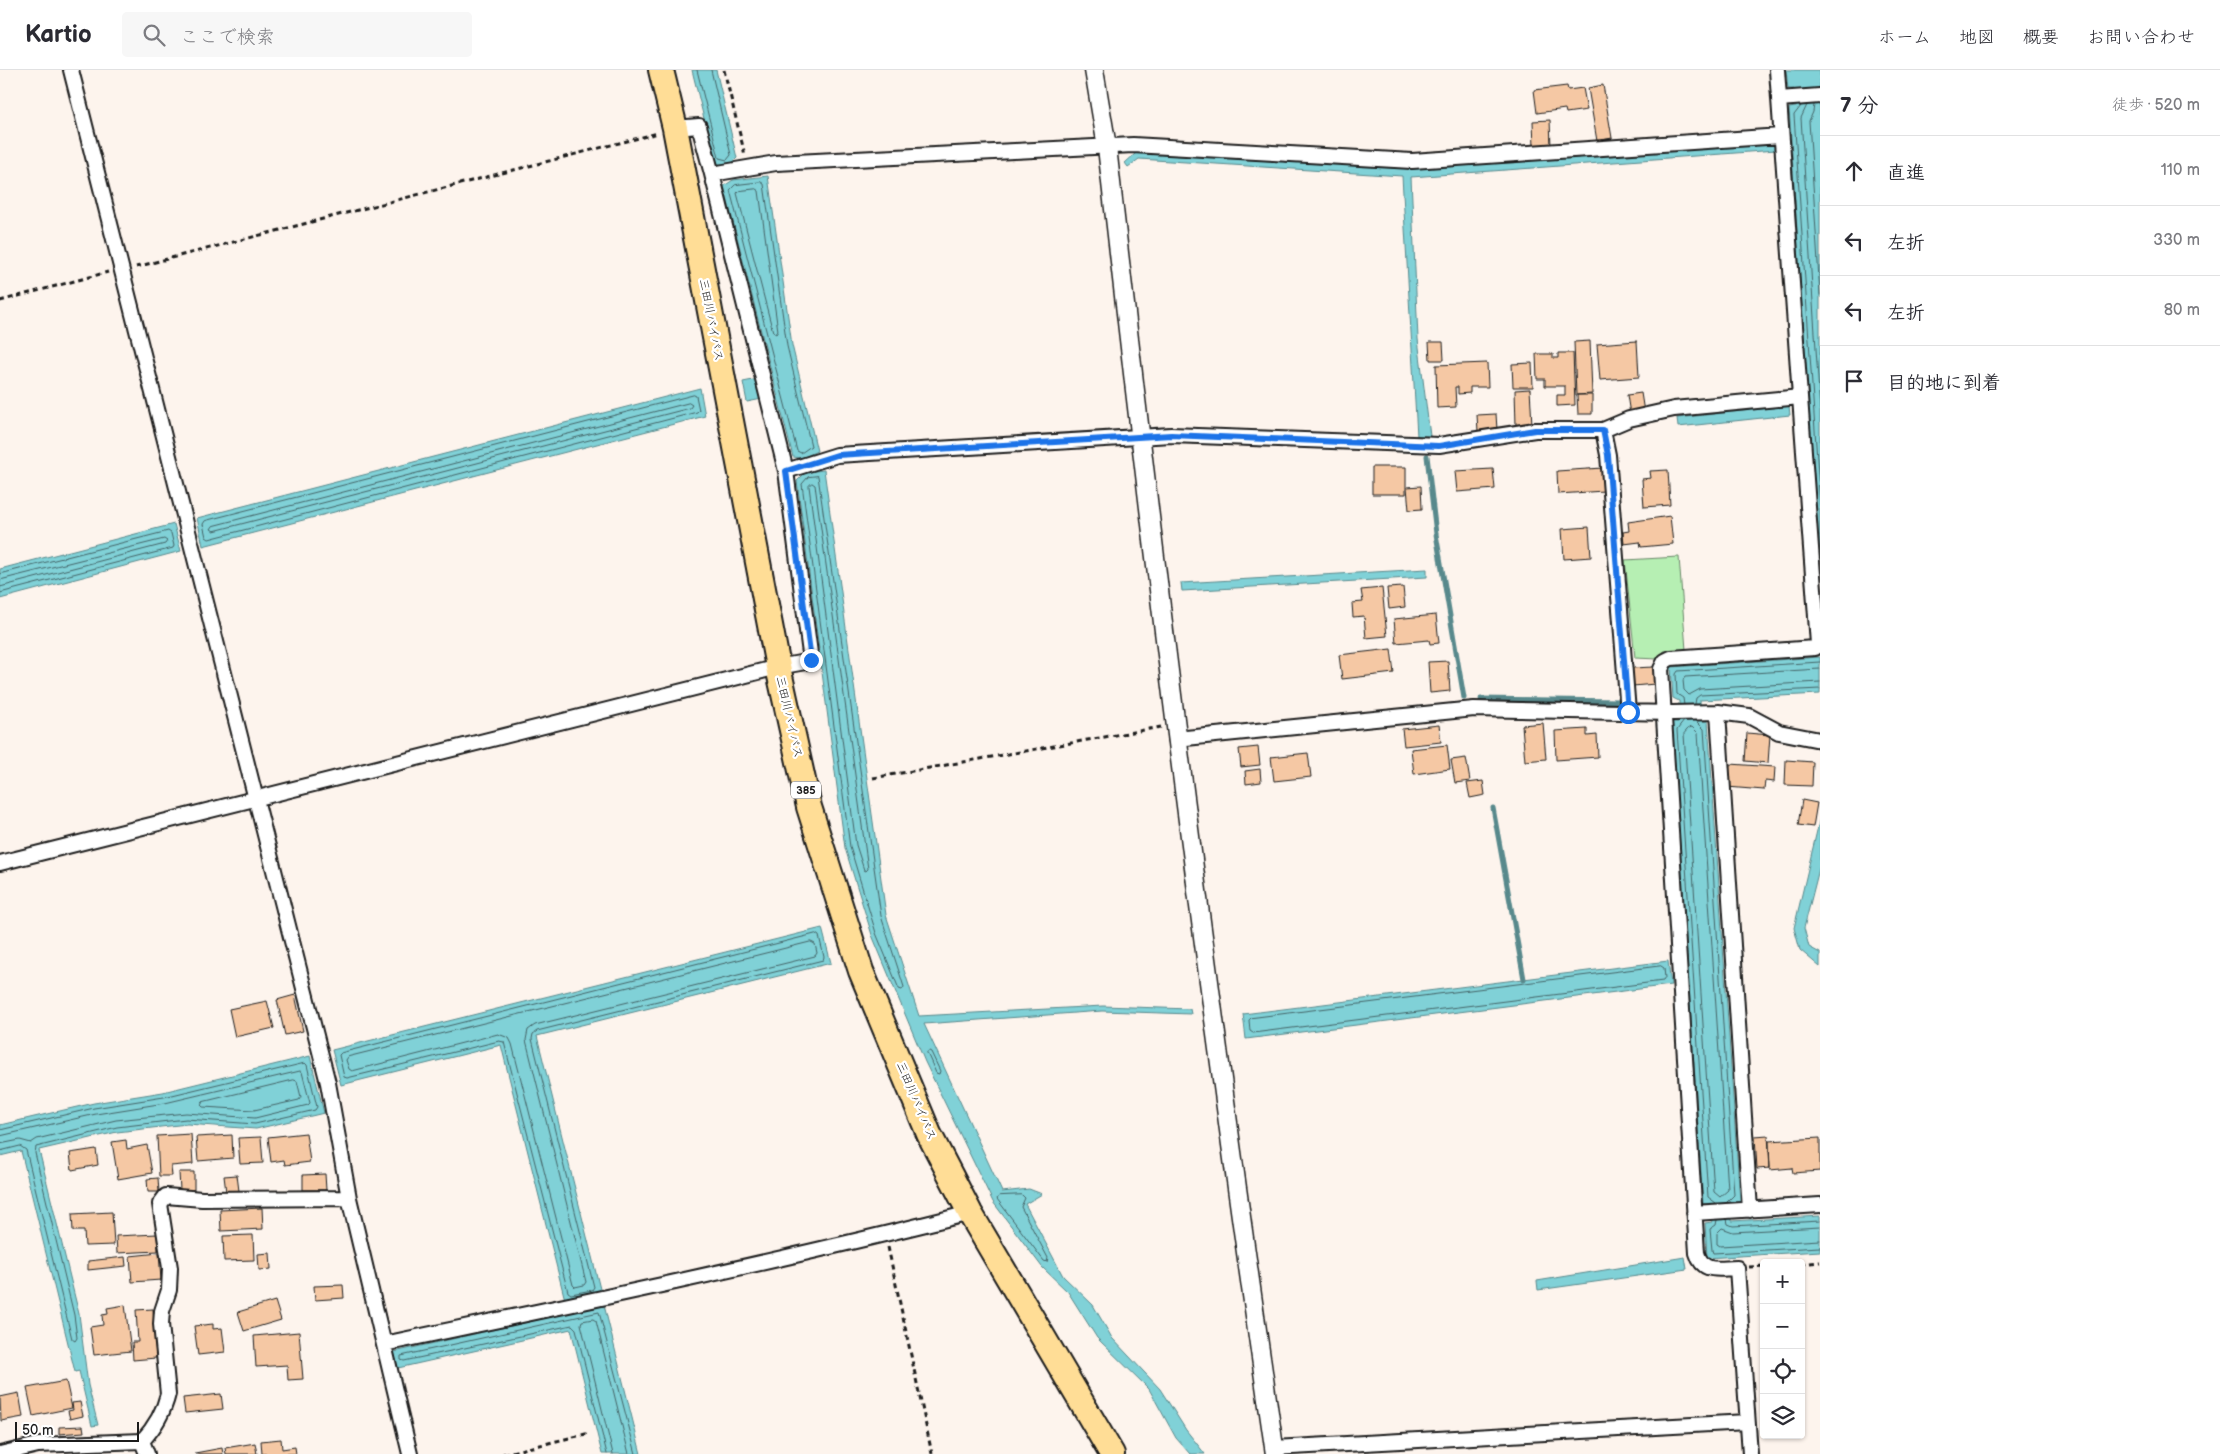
<!DOCTYPE html>
<html lang="ja">
<meta charset="utf-8">
<style>
body{margin:0;font-family:"Balsamiq Sans","Klee One",sans-serif;background:#f7f7f7;color:#2b2b33}
.controls{position:absolute;right:15px;bottom:15px;display:grid;overflow:hidden;border-radius:5px;box-shadow:0 1px 4px #0004}
.controls button{width:45px;height:45px;display:grid;place-items:center;padding:0;border:0;border-bottom:1px solid #e1e1e2;background:#fff;color:#2b2b33;font:25px sans-serif}
.scale{position:absolute;left:15px;bottom:12px;width:124px;box-sizing:border-box;padding-left:5px;border:2px solid #1c1c1c;border-top:0;font-size:14px;line-height:18px;white-space:nowrap;color:#1c1c1c;-webkit-text-stroke:4px #fff;paint-order:stroke}
.stop{position:absolute;width:15px;height:15px;margin:-11px;border:4px solid #1a73e8;border-radius:50%;background:#fff}
.stop.end{background:#1a73e8;border-color:#fff;box-shadow:0 1px 5px #0008}
.list{margin:0;padding:0;list-style:none}
h2{display:flex;justify-content:space-between;align-items:center;height:65px;margin:0;padding:0 20px;font-size:21px}
h2 small{font-size:16px;font-weight:400;color:#7c7c81}
.list li{display:grid;grid-template-columns:32px 1fr auto;gap:15px;align-items:center;box-sizing:border-box;height:70px;padding:0 20px;border-top:1px solid #e1e1e2}
.list b{display:block;font-size:19px;white-space:nowrap}
.list em{font-size:16px;font-style:normal;color:#7c7c81}
.icon{flex:none;width:28px;height:28px;fill:none;stroke:currentColor;stroke-width:2;stroke-linecap:round;stroke-linejoin:round}
.map{position:relative;flex:none;width:1820px;height:1384px;overflow:hidden}
header{display:flex;align-items:center;gap:30px;box-sizing:border-box;height:70px;padding:0 25px;background:#fff;border-bottom:1px solid #e1e1e2}
header strong{font-size:24px}
nav{display:flex;gap:28px;margin-inline-start:auto;font-size:18px}
.search{width:350px;height:45px;background:#f7f7f7;display:flex;align-items:center;gap:12px;box-sizing:border-box;padding:0 18px;border-radius:5px;color:#7c7c81;font-size:19px}
main{display:flex}
aside{flex:1;background:#fff}
.map>svg:first-child{display:block}
</style>
<header>
<strong>Kartio</strong>
<div class="search"><svg class="icon" aria-label="search" viewBox="0 0 24 24"><circle cx="10" cy="10" r="6"/><path d="M15 15l6 6"/></svg>ここで検索</div>
<nav><a>ホーム</a><a>地図</a><a>概要</a><a>お問い合わせ</a></nav>
</header>
<main>
<div class="map">
<svg width="1820" height="1384" viewBox="0 0 1820 1384">
<rect width="100%" height="100%" fill="#fdf4ed"/>
<filter id="ink" filterUnits="userSpaceOnUse"><feTurbulence type="fractalNoise" baseFrequency=".02" numOctaves="2"/><feDisplacementMap in="SourceGraphic" scale="10" xChannelSelector="R" yChannelSelector="G"/><feConvolveMatrix kernelMatrix="1 2 1 2 8 2 1 2 1" color-interpolation-filters="sRGB"/></filter>
<g filter="url(#ink)">
<!-- green -->
<path fill="#b6efb3" stroke="#698668" d="M 1679,487 L 1686,580 L 1664,581 L 1658,589 L 1635,588 L 1625,490 Z"/>
<!-- water -->
<path fill="#80d1d7" stroke="#58898c" d="M 692,0 L 716,0 L 737,88 L 729,96 L 715,93 Z
M 1786,0 L 1820,0 L 1820,17 L 1818,18 L 1820,36 L 1820,512 L 1789,38 L 1796,37 L 1794,19 L 1788,19 Z
M 1775,73 L 1776,80 L 1411,107 L 1418,269 L 1430,366 L 1417,366 L 1402,106 L 1139,89 L 1128,97 L 1125,93 L 1136,83 L 1412,99 Z
M 768,106 L 792,275 L 817,381 L 802,388 L 793,387 L 724,116 L 733,110 Z
M 758,309 L 762,329 L 747,332 L 743,312 Z
M 700,318 L 705,346 L 203,476 L 197,448 Z
M 1789,336 L 1790,345 L 1678,357 L 1677,348 Z
M 824,400 L 886,845 L 919,946 L 1103,936 L 1190,939 L 1191,944 L 1102,941 L 924,954 L 1002,1122 L 1029,1119 L 1042,1124 L 1025,1134 L 1063,1206 L 1093,1235 L 1112,1268 L 1160,1319 L 1186,1360 L 1205,1384 L 1190,1384 L 1176,1368 L 1149,1319 L 1097,1268 L 1068,1222 L 1042,1197 L 993,1132 L 925,992 L 872,865 L 845,778 L 797,411 L 806,402 Z
M 174,454 L 181,481 L 0,529 L 0,499 Z
M 1427,499 L 1427,507 L 1182,521 L 1181,513 Z
M 1820,587 L 1820,624 L 1700,630 L 1701,651 L 1708,651 L 1740,1132 L 1731,1133 L 1732,1151 L 1820,1146 L 1820,1181 L 1707,1188 L 1705,1153 L 1712,1152 L 1711,1134 L 1703,1134 L 1672,652 L 1679,652 L 1679,631 L 1673,628 L 1671,597 Z
M 1820,748 L 1820,795 L 1804,858 L 1809,877 L 1820,883 L 1820,897 L 1800,880 L 1794,858 Z
M 822,858 L 831,893 L 537,966 L 601,1223 L 565,1230 L 501,975 L 341,1015 L 332,980 Z
M 1668,891 L 1671,915 L 1246,969 L 1243,944 Z
M 310,986 L 324,1043 L 256,1059 L 187,1054 L 117,1062 L 39,1080 L 79,1244 L 88,1315 L 98,1355 L 92,1356 L 79,1301 L 75,1302 L 21,1081 L 0,1086 L 0,1055 L 94,1033 L 163,1022 Z
M 1685,1187 L 1687,1199 L 1538,1220 L 1537,1211 Z
M 604,1235 L 641,1384 L 602,1384 L 571,1259 L 398,1298 L 394,1282 Z"/>
<g fill="none" stroke-linecap="round" stroke-linejoin="round">
<!-- shore -->
<path stroke="#446467" stroke-width="1" d="M 697,0 L 719,88 L 727,90 L 731,85 L 711,0
M 1807,35 L 1801,48 L 1820,340
M 1814,35 L 1813,42 L 1809,51 L 1820,225
M 1801,36 L 1794,45 L 1820,435
M 761,112 L 764,114 L 787,276 L 811,376 L 801,383 L 797,381 L 730,120 L 735,115 Z
M 756,119 L 759,121 L 778,261 L 776,264 L 773,262 L 737,123 L 739,121 Z
M 694,325 L 696,326 L 699,340 L 697,342 L 209,469 L 206,467 L 203,454 L 205,451 Z
M 689,333 L 692,335 L 690,338 L 214,461 L 211,459 L 213,456 Z
M 818,406 L 881,846 L 904,917 L 902,920 L 899,919 L 876,863 L 850,777 L 802,414 L 808,407 Z
M 812,413 L 815,415 L 868,799 L 866,801 L 864,800 L 856,775 L 809,416 Z
M 0,504 L 168,461 L 171,463 L 174,476 L 173,478 L 0,523
M 0,510 L 164,469 L 167,471 L 165,474 L 0,517
M 1820,599 L 1685,607 L 1683,610 L 1684,620 L 1689,625 L 1700,619 L 1820,612
M 1695,634 L 1696,628 L 1700,625 L 1820,619
M 1684,635 L 1683,628 L 1677,624 L 1676,604 L 1678,601 L 1820,592
M 1684,651 L 1677,660 L 1708,1127 L 1716,1133
M 1696,651 L 1704,659 L 1734,1125 L 1726,1133
M 1689,658 L 1692,657 L 1698,663 L 1728,1120 L 1720,1127 L 1714,1122 L 1684,664 Z
M 816,864 L 819,866 L 824,887 L 823,890 L 537,961 L 533,964 L 532,969 L 594,1217 L 592,1220 L 571,1224 L 568,1222 L 504,972 L 499,971 L 347,1008 L 344,1007 L 339,985 L 341,983 Z
M 811,872 L 815,874 L 817,883 L 815,886 L 535,955 L 528,960 L 526,970 L 586,1212 L 584,1215 L 575,1217 L 573,1215 L 512,974 L 509,968 L 498,964 L 352,1001 L 349,999 L 346,990 L 348,987 Z
M 1661,896 L 1664,898 L 1665,908 L 1663,911 L 1253,963 L 1250,961 L 1249,950 L 1251,948 Z
M 929,981 L 931,982 L 940,1001 L 939,1004 L 936,1003 L 927,983 Z
M 294,1010 L 297,1011 L 301,1027 L 299,1030 L 254,1040 L 203,1037 L 201,1035 L 203,1032 Z
M 0,1060 L 94,1038 L 164,1027 L 305,993 L 307,995 L 317,1037 L 315,1040 L 255,1054 L 186,1049 L 117,1057 L 36,1077 L 35,1083 L 74,1245 L 77,1268 L 75,1271 L 72,1269 L 26,1080 L 20,1076 L 0,1081
M 0,1066 L 96,1044 L 165,1033 L 300,1001 L 302,1002 L 310,1033 L 308,1035 L 255,1048 L 186,1043 L 116,1050 L 37,1069 L 31,1073 L 20,1070 L 0,1074
M 1022,1125 L 1025,1128 L 1021,1137 L 1048,1188 L 1047,1192 L 1044,1191 L 997,1129 L 999,1126 Z
M 1727,1149 L 1728,1154 L 1733,1156 L 1820,1151
M 1717,1150 L 1716,1155 L 1710,1159 L 1712,1180 L 1713,1183 L 1820,1177
M 1820,1157 L 1733,1162 L 1722,1158 L 1717,1163 L 1717,1174 L 1720,1176 L 1820,1170
M 607,1384 L 576,1259 L 572,1255 L 404,1291 L 401,1290 L 401,1286 L 599,1242 L 636,1384
M 613,1384 L 581,1254 L 582,1251 L 593,1249 L 596,1251 L 629,1384"/>
<!-- stream -->
<path stroke="#58898c" stroke-width="5" d="M 1427,386 L 1436,464 L 1464,628
M 1481,629 L 1619,631
M 1493,738 L 1524,909"/>
</g>
<!-- building -->
<path fill="#f5c8a4" stroke="#1c1c1c" d="M 1603,15 L 1612,68 L 1597,71 L 1588,18 Z
M 1567,16 L 1568,20 L 1583,18 L 1587,40 L 1566,43 L 1565,39 L 1537,43 L 1534,20 Z
M 1550,50 L 1551,77 L 1534,77 L 1533,51 Z
M 1590,271 L 1592,324 L 1576,325 L 1574,272 Z
M 1637,271 L 1639,307 L 1600,310 L 1597,274 Z
M 1429,272 L 1443,272 L 1444,290 L 1430,290 Z
M 1558,283 L 1573,283 L 1575,335 L 1557,336 L 1557,325 L 1565,325 L 1565,316 L 1545,316 L 1545,309 L 1537,309 L 1536,284 L 1553,284 L 1553,288 L 1558,288 Z
M 1487,293 L 1488,317 L 1470,317 L 1470,323 L 1458,324 L 1458,317 L 1455,317 L 1456,337 L 1437,338 L 1436,295 Z
M 1532,293 L 1533,317 L 1513,317 L 1512,294 Z
M 1530,319 L 1532,355 L 1516,356 L 1515,320 Z
M 1641,323 L 1644,342 L 1630,344 L 1627,325 Z
M 1577,325 L 1592,325 L 1592,344 L 1578,344 Z
M 1496,344 L 1497,360 L 1478,361 L 1477,345 Z
M 1372,397 L 1406,397 L 1406,424 L 1372,424 Z
M 1603,398 L 1604,421 L 1558,424 L 1557,401 Z
M 1493,399 L 1495,419 L 1457,422 L 1455,401 Z
M 1668,400 L 1670,435 L 1644,437 L 1642,409 L 1651,408 L 1650,401 Z
M 1421,416 L 1422,439 L 1409,440 L 1407,417 Z
M 1670,446 L 1673,474 L 1641,477 L 1640,472 L 1624,474 L 1623,462 L 1629,461 L 1628,452 Z
M 1589,457 L 1591,487 L 1564,489 L 1562,459 Z
M 1403,517 L 1405,537 L 1389,539 L 1387,518 Z
M 1382,518 L 1387,566 L 1366,568 L 1364,546 L 1353,547 L 1352,533 L 1363,532 L 1361,520 Z
M 1436,545 L 1439,573 L 1430,574 L 1429,570 L 1396,573 L 1394,549 Z
M 1391,579 L 1394,603 L 1342,609 L 1339,585 Z
M 1448,591 L 1450,621 L 1430,623 L 1428,592 Z
M 1654,597 L 1655,614 L 1633,616 L 1632,598 Z
M 1543,653 L 1546,689 L 1525,691 L 1522,655 Z
M 1439,655 L 1441,672 L 1404,676 L 1402,659 Z
M 1587,659 L 1587,666 L 1597,665 L 1598,687 L 1556,690 L 1555,661 Z
M 1747,663 L 1770,665 L 1768,693 L 1745,691 Z
M 1447,675 L 1450,699 L 1414,704 L 1411,679 Z
M 1258,677 L 1260,695 L 1241,697 L 1239,679 Z
M 1308,683 L 1311,707 L 1274,711 L 1271,687 Z
M 1466,688 L 1470,711 L 1455,713 L 1451,690 Z
M 1786,690 L 1813,692 L 1812,716 L 1785,715 Z
M 1730,694 L 1775,697 L 1774,712 L 1765,711 L 1764,720 L 1727,717 Z
M 1260,699 L 1261,712 L 1246,714 L 1245,701 Z
M 1483,711 L 1485,725 L 1470,728 L 1467,713 Z
M 1802,730 L 1817,733 L 1813,757 L 1798,755 Z
M 295,925 L 303,961 L 285,965 L 277,930 Z
M 267,931 L 274,958 L 235,967 L 229,939 Z
M 306,1063 L 310,1092 L 285,1095 L 284,1090 L 271,1092 L 268,1067 Z
M 191,1064 L 193,1094 L 171,1096 L 172,1106 L 159,1106 L 157,1066 Z
M 232,1065 L 233,1088 L 198,1091 L 196,1067 Z
M 1768,1065 L 1770,1098 L 1757,1099 L 1755,1066 Z
M 261,1067 L 263,1093 L 240,1094 L 238,1068 Z
M 1820,1068 L 1820,1101 L 1793,1103 L 1792,1098 L 1770,1100 L 1769,1071 Z
M 126,1070 L 127,1079 L 147,1075 L 152,1103 L 118,1109 L 112,1072 Z
M 96,1079 L 98,1095 L 72,1100 L 70,1083 Z
M 179,1102 L 194,1102 L 194,1120 L 180,1120 Z
M 325,1104 L 326,1120 L 303,1120 L 303,1105 Z
M 237,1105 L 239,1121 L 226,1122 L 224,1106 Z
M 158,1108 L 159,1122 L 148,1122 L 147,1109 Z
M 262,1138 L 263,1159 L 221,1161 L 220,1140 Z
M 112,1142 L 114,1175 L 85,1176 L 84,1161 L 73,1161 L 72,1144 Z
M 157,1164 L 158,1181 L 117,1183 L 116,1166 Z
M 253,1165 L 254,1190 L 224,1191 L 223,1166 Z
M 159,1183 L 161,1210 L 132,1212 L 130,1186 Z
M 270,1183 L 271,1199 L 259,1200 L 258,1184 Z
M 125,1187 L 126,1196 L 88,1200 L 88,1191 Z
M 343,1215 L 344,1228 L 315,1230 L 314,1216 Z
M 275,1231 L 281,1250 L 244,1261 L 238,1242 Z
M 125,1235 L 131,1281 L 94,1285 L 90,1257 L 103,1255 L 102,1245 L 108,1244 L 107,1238 Z
M 153,1239 L 156,1288 L 133,1290 L 132,1272 L 138,1272 L 136,1240 Z
M 213,1254 L 213,1259 L 222,1258 L 225,1282 L 198,1285 L 194,1256 Z
M 299,1262 L 303,1309 L 288,1310 L 287,1295 L 256,1297 L 254,1266 Z
M 66,1311 L 72,1338 L 33,1346 L 27,1318 Z
M 19,1323 L 23,1347 L 1,1351 L 0,1327 Z
M 221,1324 L 223,1339 L 185,1343 L 183,1328 Z
M 80,1332 L 83,1346 L 70,1349 L 68,1341 L 73,1340 L 72,1333 Z
M 83,1356 L 84,1362 L 59,1364 L 59,1357 Z
M 281,1369 L 282,1379 L 295,1377 L 296,1384 L 262,1384 L 261,1371 Z
M 255,1373 L 257,1384 L 226,1384 L 225,1378 Z
M 222,1378 L 223,1384 L 195,1384 L 195,1383 Z"/>
<g fill="none" stroke-linecap="round" stroke-linejoin="round">
<!-- minor casing -->
<g stroke="#1c1c1c" stroke-width="18">
<path id="minor" d="M 71,0 L 328,1013 L 349,1128 L 410,1384
M 1779,29 L 1820,26
M 675,58 L 699,56 L 712,104 L 776,93 L 1133,75 L 1412,91 L 1781,66
M 712,104 L 786,401
M 1603,360 L 1608,385 L 1628,642
M 1718,642 L 1750,1140
M 1176,669 L 1474,639 L 1673,643 L 1718,642 L 1749,646 L 1779,662 L 1820,670
M 0,793 L 778,597 L 811,591 L 786,401 L 837,385 L 1171,365 L 1439,375 L 1535,360 L 1603,360 L 1629,349 L 1674,339 L 1800,327 L 1777,0
M 1694,1143 L 1820,1135
M 384,1274 C 580,1233 776,1192 970,1143
M 142,1371 L 147,1384
M 1274,1378 L 1747,1352
M 0,1384 L 38,1375 L 142,1371 C 154,1358 164,1341 168,1324 L 161,1254 L 162,1241 L 169,1220 L 170,1198 L 160,1134 L 166,1126 L 202,1129 L 349,1128
M 1750,1384 L 1737,1198 C 1718,1198 1703,1204 1697,1183 L 1661,599 L 1665,591 L 1671,588 L 1815,578 L 1818,574 L 1800,327"/>
</g>
<!-- tertiary casing -->
<g stroke="#1c1c1c" stroke-width="21">
<path id="tertiary" d="M 1094,0 L 1107,77 C 1156,514 1211,949 1275,1384"/>
</g>
<!-- trunk casing -->
<g stroke="#1c1c1c" stroke-width="28">
<path id="trunk" d="M 661,0 L 675,58 L 778,597 L 809,737 L 861,901 L 929,1064 L 970,1143 L 1112,1384"/>
</g>
<!-- path -->
<path stroke="#1c1c1c" stroke-width="3" stroke-dasharray="5 4" stroke-linecap="butt" d="M 724,0 L 745,85
M 136,197 L 658,63
M 0,231 L 108,202
M 873,708 L 1161,657
M 888,1177 L 932,1384
M 1801,1194 L 1820,1192
M 1749,1197 L 1764,1196
M 503,1384 L 590,1363"/>
<!-- minor -->
<use href="#minor" stroke="#fff" stroke-width="14"/>
<!-- tertiary -->
<use href="#tertiary" stroke="#fff" stroke-width="18"/>
<!-- trunk -->
<use href="#trunk" stroke="#ffdd96" stroke-width="24"/>
</g>
</g>
<g fill="none" stroke-linecap="round" stroke-linejoin="round" filter="url(#ink)">
<!-- route -->
<path stroke="#1a73e8" stroke-width="6" d="M 811,590 L 786,401 L 837,385 L 1171,365 L 1439,376 L 1535,360 L 1603,360 L 1608,385 L 1628,642"/>
</g>
<g text-anchor="middle" dominant-baseline="central" stroke-width="4.5" stroke-linejoin="round" paint-order="stroke">
<!-- shield labels -->
<rect fill="#fff" stroke="#606060" stroke-width="1" x="791" y="711.5" width="30" height="17" rx="4"/>
<g font-size="11" font-weight="bold" fill="#1c1c1c">
<text x="806" y="720">385</text>
</g>
<!-- street labels -->
<g font-size="12" fill="#1c1c1c" stroke="#fff">
<text transform="translate(711 250) rotate(79)">三田川バイパス</text>
<text transform="translate(789 647) rotate(77)">三田川バイパス</text>
<text transform="translate(916 1031) rotate(67)">三田川バイパス</text>
</g>
</g>
</svg>
<div class="controls">
<button>+</button>
<button>−</button>
<button><svg class="icon" aria-label="locate" viewBox="0 0 24 24"><circle cx="12" cy="12" r="6"/><path d="M12 2v4M12 18v4M2 12h4M18 12h4"/></svg></button>
<button><svg class="icon" aria-label="layers" viewBox="0 0 24 24"><path d="M12 4l9 5-9 5-9-5zM3 14l9 5 9-5"/></svg></button>
</div>
<div class="scale">50 m</div>
<div class="stop" style="left:1628px;top:642px"></div>
<div class="stop end" style="left:811px;top:590px"></div>
</div>
<aside>
<h2>7 分<small>徒歩 · 520 m</small></h2>
<ul class="list">
<li><svg class="icon" aria-label="ahead" viewBox="0 0 24 24"><path d="M12 20V5M6 11l6-6 6 6"/></svg><div><b>直進</b></div><em>110 m</em></li>
<li><svg class="icon" aria-label="left" viewBox="0 0 24 24"><path d="M17 20v-9H6M10 6l-5 5 5 5"/></svg><div><b>左折</b></div><em>330 m</em></li>
<li><svg class="icon" aria-label="left" viewBox="0 0 24 24"><path d="M17 20v-9H6M10 6l-5 5 5 5"/></svg><div><b>左折</b></div><em>80 m</em></li>
<li><svg class="icon" aria-label="arrive" viewBox="0 0 24 24"><path d="M6 21V4h12l-3 4 3 4H6"/></svg><div><b>目的地に到着</b></div></li>
</ul>
</aside>
</main>
